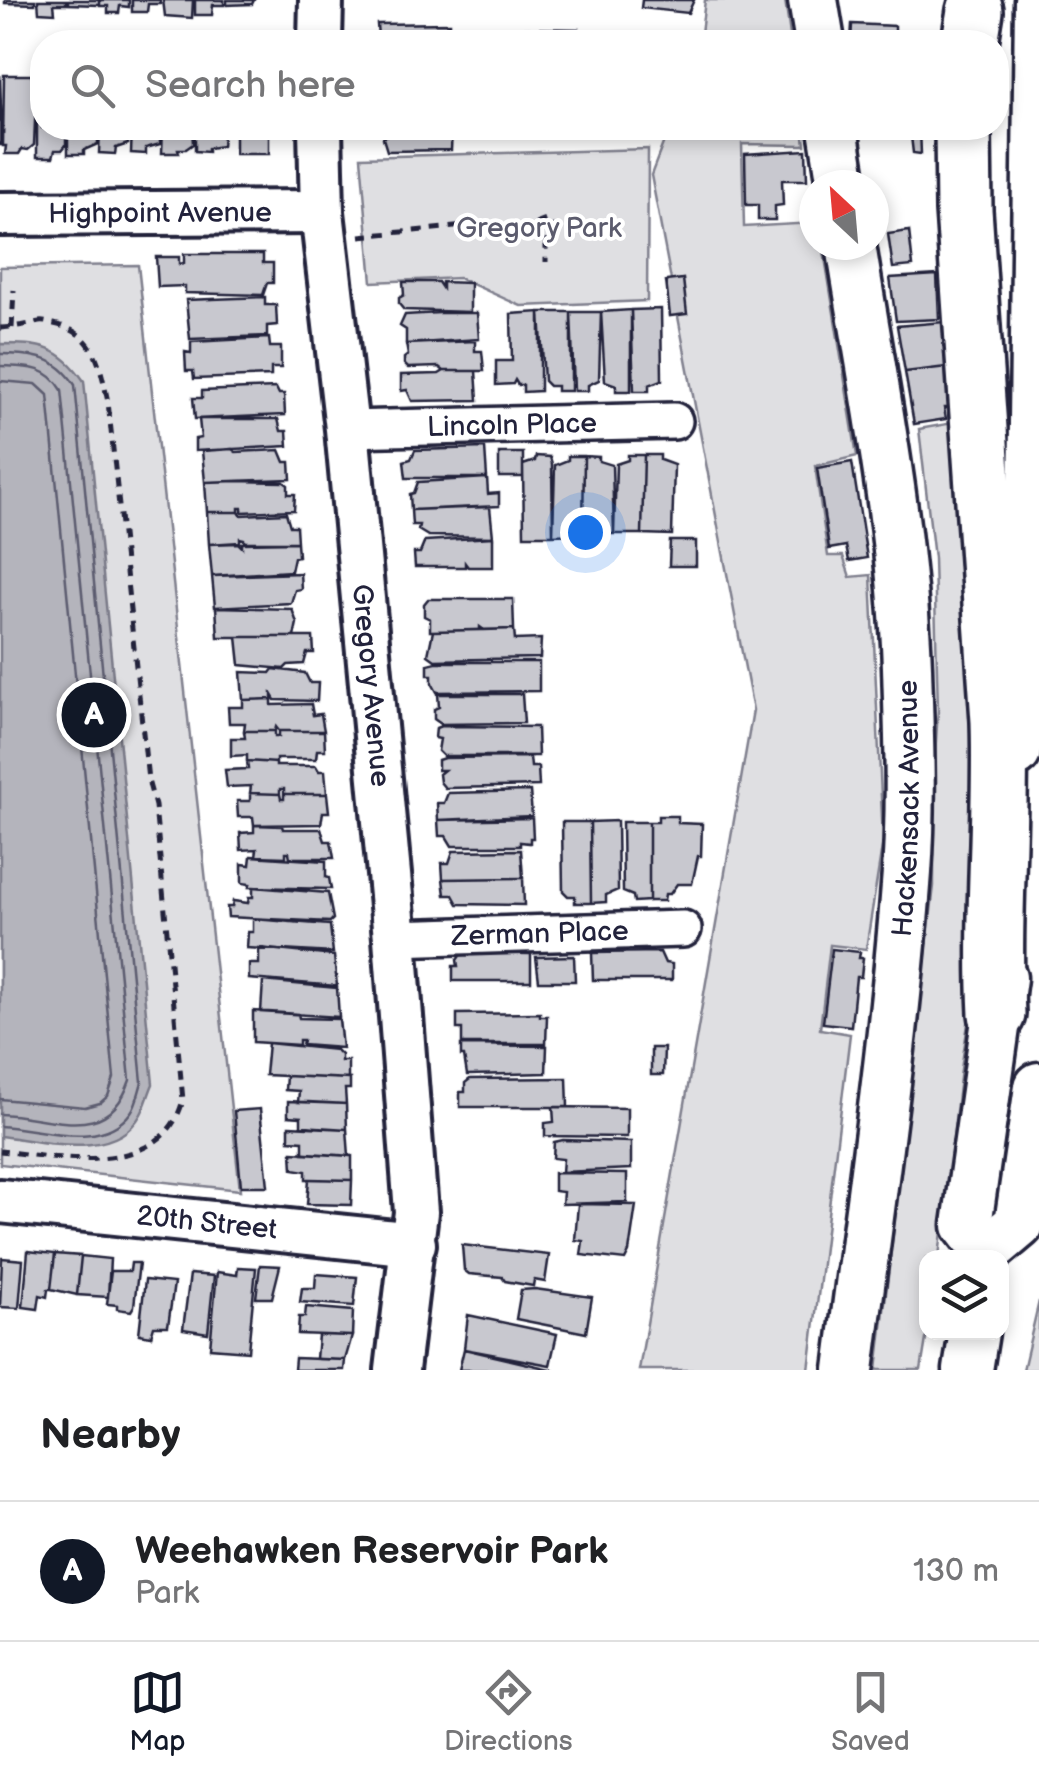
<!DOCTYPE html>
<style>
body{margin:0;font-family:"Balsamiq Sans",sans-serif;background:#f6f6f6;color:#202124}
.controls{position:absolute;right:30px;bottom:30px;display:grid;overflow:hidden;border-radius:20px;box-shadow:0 5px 15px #0003}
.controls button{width:90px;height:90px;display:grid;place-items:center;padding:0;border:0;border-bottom:2px solid #e0e0e0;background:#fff;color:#202124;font:50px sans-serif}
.compass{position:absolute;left:799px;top:170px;width:90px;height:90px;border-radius:50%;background:#fff;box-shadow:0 5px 15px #0003;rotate:334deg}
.you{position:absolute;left:585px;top:532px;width:35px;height:35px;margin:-25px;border:8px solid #fff;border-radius:50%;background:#1a73e8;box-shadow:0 0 0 15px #1a73e833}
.badge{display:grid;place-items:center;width:65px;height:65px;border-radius:50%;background:#111827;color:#fff;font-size:32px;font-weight:700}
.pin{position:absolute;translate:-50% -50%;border:5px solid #fff;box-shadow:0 2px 10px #0006}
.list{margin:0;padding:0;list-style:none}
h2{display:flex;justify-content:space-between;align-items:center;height:130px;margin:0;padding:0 40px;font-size:42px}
h2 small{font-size:32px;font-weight:400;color:#757577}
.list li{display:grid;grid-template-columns:65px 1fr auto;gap:30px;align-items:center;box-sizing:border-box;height:140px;padding:0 40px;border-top:2px solid #e0e0e0}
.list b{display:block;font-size:38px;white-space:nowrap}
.list p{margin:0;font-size:32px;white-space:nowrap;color:#757577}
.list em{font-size:32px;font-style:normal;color:#757577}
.icon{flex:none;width:55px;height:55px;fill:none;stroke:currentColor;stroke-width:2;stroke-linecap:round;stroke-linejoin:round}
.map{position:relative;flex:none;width:1039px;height:1370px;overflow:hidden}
.search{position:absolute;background:#fff;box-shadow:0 5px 15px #0003;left:30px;right:30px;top:30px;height:110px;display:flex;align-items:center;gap:25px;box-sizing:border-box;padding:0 35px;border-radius:40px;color:#757577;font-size:38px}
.sheet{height:270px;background:#fff}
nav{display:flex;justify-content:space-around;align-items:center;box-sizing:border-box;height:140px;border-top:2px solid #e0e0e0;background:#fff;font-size:28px;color:#757577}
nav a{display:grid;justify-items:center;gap:5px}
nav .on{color:#111827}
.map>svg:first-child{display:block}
</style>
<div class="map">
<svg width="1039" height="1370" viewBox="0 0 1039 1370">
<rect width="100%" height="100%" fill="#fff"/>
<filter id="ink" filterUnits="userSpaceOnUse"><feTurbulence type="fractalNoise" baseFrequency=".01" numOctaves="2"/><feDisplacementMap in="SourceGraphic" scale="20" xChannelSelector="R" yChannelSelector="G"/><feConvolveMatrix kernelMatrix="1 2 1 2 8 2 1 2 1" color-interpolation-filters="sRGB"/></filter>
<g filter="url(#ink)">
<!-- green -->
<path fill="#dfdfe2" stroke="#80808e" stroke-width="2.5" d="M 705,0 L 785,0 L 791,42 L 700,42 Z
M 669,128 L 803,128 L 805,145 L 742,144 L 744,227 L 814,223 L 814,245 L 823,245 L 857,456 L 815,466 L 828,556 L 843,556 L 850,577 L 871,575 L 883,841 L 866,949 L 830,945 L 820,1029 L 850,1034 L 809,1370 L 639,1370 L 753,710 L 651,175 Z
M 648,149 L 647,301 L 521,306 L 459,278 L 372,282 L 361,157 Z
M 138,265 L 240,1190 L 0,1164 L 0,267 Z
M 964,421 L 988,895 L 961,1069 L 939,1257 L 926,1258 L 927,1333 L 921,1370 L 877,1370 L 934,886 L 934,770 L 938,710 L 934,558 L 919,429 Z
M 1039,1301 L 1039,1370 L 1023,1370 Z"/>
<!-- water -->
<path fill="#b4b4bc" stroke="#7a7a88" stroke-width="2.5" d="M 0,344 C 41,344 60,346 84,381 L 153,1084 C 149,1093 146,1105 141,1114 C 115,1162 43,1141 0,1136 Z"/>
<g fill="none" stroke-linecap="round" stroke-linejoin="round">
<!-- shore -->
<path stroke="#5c5c6f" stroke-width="2.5" d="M 0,354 C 33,355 56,355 75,385 L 142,1082 C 139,1091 137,1104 131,1112 C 102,1152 40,1128 0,1126
M 0,366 C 26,367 47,365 62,390 L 130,1080 C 108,1146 53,1116 0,1114
M 0,381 L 36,384 L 48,395 L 114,1078 L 108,1096 L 100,1103 L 85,1107 L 0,1099"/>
</g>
<!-- building -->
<path fill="#c8c8cf" stroke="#22223b" stroke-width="2.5" d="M 5,0 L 35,0 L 35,4 L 5,3 Z
M 38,0 L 66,0 L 66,4 L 54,4 L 55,13 L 39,12 Z
M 68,0 L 99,0 L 99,5 L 68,4 Z
M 100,0 L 129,0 L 129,7 L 120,6 L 119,13 L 108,13 L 108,6 L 100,6 Z
M 132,0 L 160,0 L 160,4 L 148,4 L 147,12 L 132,12 Z
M 163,0 L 193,0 L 192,18 L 165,16 Z
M 195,0 L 224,0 L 224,5 L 213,5 L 212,15 L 195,15 Z
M 227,0 L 254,0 L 252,4 L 227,5 Z
M 642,0 L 694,0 L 688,13 L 641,8 Z
M 450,23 L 450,40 L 374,42 L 378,37 L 377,24 Z
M 852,24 L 895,26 L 895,42 L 851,42 Z
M 517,28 L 579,29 L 579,42 L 509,42 L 510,36 L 517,37 Z
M 0,75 L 2,145 L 0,145 Z
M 4,75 L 37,75 L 34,145 L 28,150 L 22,149 L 19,154 L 5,154 L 6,146 L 3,146 Z
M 37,75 L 42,75 L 42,128 L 66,128 L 66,145 L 62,150 L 55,150 L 53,157 L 37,157 Z
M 68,128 L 98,128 L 98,144 L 84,150 L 84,154 L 68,154 Z
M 100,128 L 128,128 L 128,144 L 116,148 L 115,154 L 99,153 Z
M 132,128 L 160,128 L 160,144 L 146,148 L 146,154 L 131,153 Z
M 163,128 L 192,128 L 193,144 L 186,149 L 178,149 L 179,153 L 162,153 Z
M 195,128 L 224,128 L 222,146 L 208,148 L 208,152 L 195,151 Z
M 235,128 L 269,128 L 269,154 L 235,154 Z
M 388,128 L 452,128 L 451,150 L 387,151 L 383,138 L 388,134 Z
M 910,128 L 920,128 L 921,154 L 913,153 Z
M 806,150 L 807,180 L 782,180 L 783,205 L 775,206 L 775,220 L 758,220 L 758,205 L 746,205 L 745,154 Z
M 909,231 L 913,266 L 893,268 L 888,234 Z
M 184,254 L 263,254 L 263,263 L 273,263 L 273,283 L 267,283 L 263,295 L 185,293 L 185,286 L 158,287 L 156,257 L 179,257 L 179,264 L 184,263 Z
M 937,275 L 939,319 L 896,321 L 890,278 Z
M 683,279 L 687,314 L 670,316 L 666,281 Z
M 403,282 L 438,282 L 442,288 L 442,282 L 470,283 L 470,312 L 404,310 L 399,304 L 399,298 L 404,295 Z
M 265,297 L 265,305 L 276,305 L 277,325 L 267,326 L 267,336 L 190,339 L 186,300 Z
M 661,309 L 662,380 L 649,385 L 649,391 L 634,391 L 631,310 Z
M 631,310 L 631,391 L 616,391 L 616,385 L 605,381 L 601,312 Z
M 540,312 L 571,312 L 571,391 L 557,391 L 557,386 L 549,386 L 544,381 Z
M 540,312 L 540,391 L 523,392 L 523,385 L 518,385 L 515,380 L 513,384 L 496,385 L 496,361 L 512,361 L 511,314 Z
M 571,312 L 601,312 L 599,380 L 588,385 L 588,391 L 574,391 Z
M 439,313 L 477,313 L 479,339 L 406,344 L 406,330 L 400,326 L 405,315 Z
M 944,322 L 947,367 L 905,372 L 897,326 Z
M 269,338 L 270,347 L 281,347 L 281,368 L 271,368 L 271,376 L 194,379 L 193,371 L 186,371 L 185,352 L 191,353 L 191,342 Z
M 475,341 L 475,351 L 482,351 L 484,371 L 444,371 L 439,367 L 408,368 L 404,364 L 404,358 L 408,355 L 406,344 Z
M 947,367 L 951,408 L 944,408 L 946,419 L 914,424 L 905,372 Z
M 444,371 L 476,371 L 478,400 L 412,401 L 407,390 L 401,391 L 401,375 L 439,374 Z
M 276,388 L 279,394 L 284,394 L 285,415 L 195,419 L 193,398 L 202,398 L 202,391 Z
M 199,419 L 278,419 L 281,431 L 287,431 L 288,446 L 195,451 L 195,439 L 201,438 Z
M 485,448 L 487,478 L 406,478 L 404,461 L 411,459 L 415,450 Z
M 232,449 L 236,452 L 280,450 L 285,462 L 290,462 L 291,479 L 205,482 L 202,451 Z
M 499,453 L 523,453 L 523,477 L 499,477 Z
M 628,455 L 644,455 L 642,534 L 614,534 L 616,464 L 628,460 Z
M 644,455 L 660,455 L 660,460 L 674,465 L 672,535 L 642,534 Z
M 536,456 L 550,457 L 552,464 L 553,535 L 524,535 L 523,465 L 535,461 Z
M 568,456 L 584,456 L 583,534 L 553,535 L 555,465 L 568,460 Z
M 584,456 L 599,457 L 599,461 L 612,465 L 614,534 L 583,534 Z
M 852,462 L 867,558 L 849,561 L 846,546 L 829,549 L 817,468 Z
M 487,478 L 488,494 L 499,493 L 499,506 L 411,510 L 410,494 L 414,493 L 418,482 Z
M 237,481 L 284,482 L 288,485 L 288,494 L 295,494 L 294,510 L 242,512 L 242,508 L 239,508 L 239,512 L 207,512 L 205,482 Z
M 490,507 L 493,537 L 428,536 L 418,530 L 419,525 L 412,525 L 411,510 Z
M 207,512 L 239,512 L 241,515 L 286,513 L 290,526 L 296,526 L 297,542 L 244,542 L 244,539 L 240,538 L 240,542 L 209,544 Z
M 493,537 L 493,567 L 468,567 L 465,563 L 465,567 L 415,567 L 414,553 L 420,553 L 425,541 Z
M 670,541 L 696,541 L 696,566 L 669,566 Z
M 297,542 L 298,556 L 294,557 L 291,571 L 212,576 L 209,544 L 238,543 L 242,547 L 242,543 Z
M 300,573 L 301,589 L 295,590 L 291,603 L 215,607 L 212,576 Z
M 428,599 L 513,599 L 514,629 L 484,630 L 480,627 L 480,630 L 430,631 L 430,619 L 424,616 L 424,604 Z
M 216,607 L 292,609 L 297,623 L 294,637 L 218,637 Z
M 514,629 L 515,640 L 541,639 L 540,658 L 435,660 L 428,655 L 433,631 Z
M 237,637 L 313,637 L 314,653 L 307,653 L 304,664 L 288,665 L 284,669 L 240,665 Z
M 436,662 L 539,662 L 539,691 L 437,692 L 432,683 L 432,675 L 428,675 L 428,664 Z
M 273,669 L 305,673 L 310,683 L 318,683 L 317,701 L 275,700 L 272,695 L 272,699 L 243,700 L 241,672 L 270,673 Z
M 438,694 L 522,694 L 524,723 L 441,724 L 434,719 L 434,709 L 439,707 Z
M 272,699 L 272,705 L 311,704 L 313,715 L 321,714 L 324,731 L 279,731 L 276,727 L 275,731 L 244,731 L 245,723 L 229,723 L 228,707 L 243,707 L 243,700 Z
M 441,726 L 537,727 L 538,756 L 443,756 L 438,751 L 440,739 L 435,738 L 436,728 Z
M 244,731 L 275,731 L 275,736 L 279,736 L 279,731 L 324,731 L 325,750 L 317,750 L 316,759 L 276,759 L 276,763 L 247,761 L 247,755 L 231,756 L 231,738 L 245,738 Z
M 530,757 L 531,767 L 538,767 L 539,786 L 445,788 L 440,782 L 439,774 L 444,770 L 438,770 L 438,760 L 444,758 Z
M 247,761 L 276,763 L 276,766 L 316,766 L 319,771 L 325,771 L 327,794 L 284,794 L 284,789 L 280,789 L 280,794 L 250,793 L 251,786 L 227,787 L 225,770 L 248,769 Z
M 530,791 L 532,816 L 438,820 L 437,803 L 444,803 L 448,793 Z
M 250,793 L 280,794 L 281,799 L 284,799 L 284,794 L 327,794 L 329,812 L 323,812 L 321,824 L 254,825 L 253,817 L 238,817 L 237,801 L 250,801 Z
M 658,816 L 678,816 L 678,823 L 702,824 L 701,856 L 698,856 L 692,884 L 677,884 L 670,894 L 665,894 L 664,901 L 649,901 L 649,822 L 658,822 Z
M 532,818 L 533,838 L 530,838 L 530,843 L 520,842 L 520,846 L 452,846 L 446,836 L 439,836 L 438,820 Z
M 617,821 L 618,890 L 606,895 L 606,902 L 591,903 L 590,822 Z
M 562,822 L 590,822 L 591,903 L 575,903 L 575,896 L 568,896 L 563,891 Z
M 622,822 L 649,822 L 649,901 L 634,902 L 633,896 L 623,892 Z
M 254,825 L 282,826 L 283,829 L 321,829 L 325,841 L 331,841 L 334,858 L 290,858 L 289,852 L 286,852 L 286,857 L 256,856 L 257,849 L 241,850 L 240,833 L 254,832 Z
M 521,850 L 523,878 L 443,879 L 442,863 L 449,863 L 453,851 Z
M 251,856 L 326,861 L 326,877 L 329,878 L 331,889 L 249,887 L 250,884 L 242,883 L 242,864 L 250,865 Z
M 523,878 L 524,905 L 458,904 L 453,895 L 445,895 L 443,879 Z
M 253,887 L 328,893 L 333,919 L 330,922 L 228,917 L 227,907 L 232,907 L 233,901 L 248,903 L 249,897 L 253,897 Z
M 253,919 L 330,925 L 333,953 L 247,948 L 248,932 L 253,932 Z
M 259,948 L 334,956 L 337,986 L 249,979 L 249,964 L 259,964 Z
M 832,949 L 860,952 L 859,958 L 863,958 L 861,977 L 856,977 L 851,1026 L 823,1023 Z
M 660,952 L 665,963 L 672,964 L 672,980 L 593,980 L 592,953 Z
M 462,953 L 531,954 L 531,981 L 453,981 L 453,966 L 458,966 L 457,960 Z
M 574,956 L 575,981 L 539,981 L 536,957 Z
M 263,981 L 337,988 L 339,1017 L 261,1012 Z
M 253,1011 L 298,1014 L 299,1018 L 339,1019 L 342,1048 L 302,1045 L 303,1040 L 299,1040 L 299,1045 L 253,1042 Z
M 540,1013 L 540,1016 L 547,1016 L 546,1044 L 462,1044 L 462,1029 L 457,1029 L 457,1014 Z
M 268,1043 L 336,1050 L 341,1055 L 341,1061 L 348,1061 L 348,1079 L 265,1075 Z
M 461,1045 L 547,1046 L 546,1073 L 467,1075 L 464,1056 L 461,1056 Z
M 651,1048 L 664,1048 L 663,1075 L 651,1075 Z
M 286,1076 L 350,1079 L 350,1089 L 345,1089 L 346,1104 L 298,1102 L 299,1091 L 285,1090 Z
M 567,1078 L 568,1107 L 460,1107 L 460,1092 L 465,1092 L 465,1083 L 470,1079 Z
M 288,1101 L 346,1104 L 347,1129 L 301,1126 L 301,1117 L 288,1116 Z
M 553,1107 L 627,1108 L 627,1137 L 545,1136 L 545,1123 L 554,1122 Z
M 260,1109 L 268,1186 L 241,1186 L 234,1111 Z
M 289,1126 L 347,1129 L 349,1156 L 303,1153 L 303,1141 L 289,1140 Z
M 563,1140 L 631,1142 L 631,1169 L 562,1172 L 563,1159 L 553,1158 L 554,1142 Z
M 292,1152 L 352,1156 L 352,1180 L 306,1179 L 306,1171 L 293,1169 Z
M 554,1173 L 627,1174 L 627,1202 L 562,1204 L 563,1192 L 554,1191 Z
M 309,1179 L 352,1180 L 351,1205 L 307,1204 Z
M 578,1204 L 636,1205 L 629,1252 L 625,1260 L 581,1255 L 583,1241 L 575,1240 Z
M 462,1245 L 549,1255 L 545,1282 L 534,1280 L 533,1286 L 505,1281 L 502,1277 L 469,1274 L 464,1270 Z
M 28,1251 L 55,1254 L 51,1289 L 48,1289 L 47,1297 L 40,1295 L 38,1309 L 23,1307 Z
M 55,1254 L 81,1256 L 77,1295 L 51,1289 Z
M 81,1256 L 110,1259 L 108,1297 L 77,1295 Z
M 2,1258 L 23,1260 L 19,1308 L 0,1307 Z
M 131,1263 L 139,1263 L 134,1306 L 131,1311 L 117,1309 L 117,1305 L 107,1304 L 111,1271 L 130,1271 Z
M 260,1265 L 280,1266 L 272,1298 L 256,1298 Z
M 238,1267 L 256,1268 L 248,1351 L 210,1348 L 217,1272 L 237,1275 Z
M 190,1274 L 214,1276 L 208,1333 L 183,1329 Z
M 316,1274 L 357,1277 L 354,1306 L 300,1302 L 302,1288 L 315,1288 Z
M 145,1280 L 174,1283 L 168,1326 L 154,1326 L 151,1336 L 139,1334 Z
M 535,1289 L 592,1297 L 586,1333 L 516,1319 L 521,1290 Z
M 306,1307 L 353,1311 L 352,1336 L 298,1334 L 299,1317 L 305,1317 Z
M 468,1315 L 557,1334 L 550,1365 L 464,1349 Z
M 318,1335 L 352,1336 L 345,1360 L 316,1359 Z
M 464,1349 L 554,1370 L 459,1370 Z
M 295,1358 L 345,1360 L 344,1370 L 294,1370 Z"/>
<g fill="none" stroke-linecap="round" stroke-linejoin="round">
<!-- minor casing -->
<g stroke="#22223b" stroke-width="42">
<g id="minor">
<path id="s1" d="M 347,429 L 674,421"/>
<path id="s2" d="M 395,938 L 683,929"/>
</g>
</g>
<!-- tertiary casing -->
<g stroke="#22223b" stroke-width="50">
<g id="tertiary">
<path d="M 320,42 L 321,0"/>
<path id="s3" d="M 320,128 L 322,212 L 347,429 L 395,938 L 416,1212 L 397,1370"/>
<path id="s4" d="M 0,214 L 322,212"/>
<path id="s5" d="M 0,1201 L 414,1244"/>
</g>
</g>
<!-- secondary casing -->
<g stroke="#22223b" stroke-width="55">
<g id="secondary">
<path d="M 813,0 L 820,42"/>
<path d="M 833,128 L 842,185"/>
<path d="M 1016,752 L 1016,703 L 1031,677 L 1039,0"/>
<path d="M 987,1251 L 967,1225 L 1002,978"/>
<path d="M 985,1258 L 987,1251 L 1019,1224 L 1039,1087"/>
<path id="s6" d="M 849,1370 C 870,1204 895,1038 907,872 C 912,804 909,734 907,667 C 902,525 873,385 851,245"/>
<path d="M 968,1370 L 974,1332"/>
</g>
</g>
<!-- motorway casing -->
<g stroke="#22223b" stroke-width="62">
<path id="motorway" d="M 970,42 L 975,11
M 963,128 L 964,210 L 999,721 C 1002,819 992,917 997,1014"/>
</g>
<!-- path -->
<path stroke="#22223b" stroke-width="5" stroke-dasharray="10 8" stroke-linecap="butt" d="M 360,236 L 487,224 L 495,231 L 525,228 L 546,220 L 554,228 L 546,242 L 546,262
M 0,328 C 15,327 25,325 39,322 C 43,321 49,323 54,324 C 96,333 100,365 108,402 L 148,780 L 155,806 L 183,1100 C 163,1178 60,1158 0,1151
M 12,328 L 14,290"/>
<!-- minor -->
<use href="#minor" stroke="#fff" stroke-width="35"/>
<!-- tertiary -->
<use href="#tertiary" stroke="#fff" stroke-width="42"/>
<!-- secondary -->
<use href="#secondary" stroke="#fff" stroke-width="48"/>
<!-- motorway -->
<use href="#motorway" stroke="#fff" stroke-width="55"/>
</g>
</g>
<g text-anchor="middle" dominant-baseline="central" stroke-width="8" stroke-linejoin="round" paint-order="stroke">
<!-- street labels -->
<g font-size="28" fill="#22223b" stroke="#fff">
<text stroke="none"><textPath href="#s4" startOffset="160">Highpoint Avenue</textPath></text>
<text stroke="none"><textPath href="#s1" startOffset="165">Lincoln Place</textPath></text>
<text stroke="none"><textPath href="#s3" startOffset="560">Gregory Avenue</textPath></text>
<text stroke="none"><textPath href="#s6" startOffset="565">Hackensack Avenue</textPath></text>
<text stroke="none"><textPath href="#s2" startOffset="145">Zerman Place</textPath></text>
<text stroke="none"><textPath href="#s5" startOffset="208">20th Street</textPath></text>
</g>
<!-- park labels -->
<g font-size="28" fill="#5b5b6d" stroke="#fff">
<text x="539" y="228">Gregory Park</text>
</g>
</g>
</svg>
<div class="controls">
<button><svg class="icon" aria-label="layers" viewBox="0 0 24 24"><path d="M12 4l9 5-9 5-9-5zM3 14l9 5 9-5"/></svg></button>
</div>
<svg class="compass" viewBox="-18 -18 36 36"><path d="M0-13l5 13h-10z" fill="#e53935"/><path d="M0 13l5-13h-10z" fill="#757577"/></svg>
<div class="you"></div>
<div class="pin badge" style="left:94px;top:715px">A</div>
<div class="search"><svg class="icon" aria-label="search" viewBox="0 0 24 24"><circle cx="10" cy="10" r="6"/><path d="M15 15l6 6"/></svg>Search here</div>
</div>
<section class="sheet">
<h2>Nearby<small></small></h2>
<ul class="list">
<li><span class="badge">A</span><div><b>Weehawken Reservoir Park</b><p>Park</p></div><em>130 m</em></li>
</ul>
</section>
<nav>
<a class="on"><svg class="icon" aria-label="map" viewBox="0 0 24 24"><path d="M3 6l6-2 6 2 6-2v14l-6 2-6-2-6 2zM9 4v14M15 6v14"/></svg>Map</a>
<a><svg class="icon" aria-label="directions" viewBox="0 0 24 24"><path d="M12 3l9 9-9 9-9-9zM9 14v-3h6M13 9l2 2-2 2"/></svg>Directions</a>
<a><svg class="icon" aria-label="saved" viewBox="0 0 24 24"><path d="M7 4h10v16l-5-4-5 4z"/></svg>Saved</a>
</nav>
